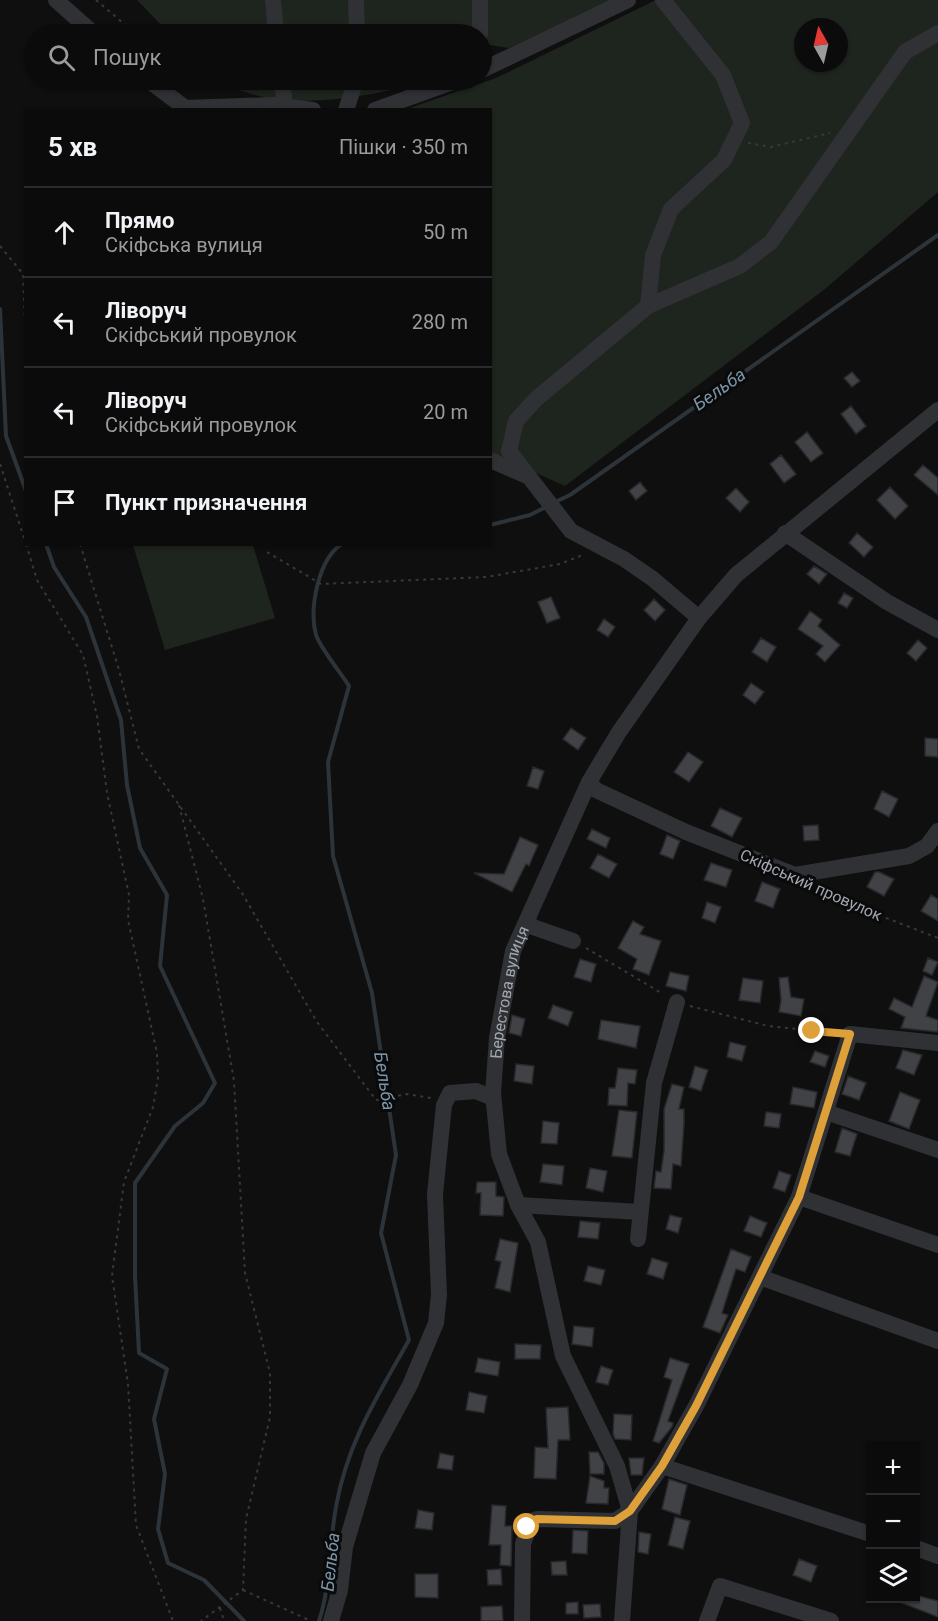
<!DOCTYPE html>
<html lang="uk">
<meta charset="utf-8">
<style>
body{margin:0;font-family:Roboto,sans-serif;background:#141415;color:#f1f3f6}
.controls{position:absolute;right:18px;bottom:18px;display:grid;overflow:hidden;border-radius:0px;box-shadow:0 2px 4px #0004}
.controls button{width:54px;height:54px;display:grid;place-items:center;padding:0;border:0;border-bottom:2px solid #2b2b2d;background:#0b0b0c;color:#f1f3f6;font:30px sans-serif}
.compass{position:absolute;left:794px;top:18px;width:54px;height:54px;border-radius:50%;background:#0b0b0c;box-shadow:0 2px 4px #0004;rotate:352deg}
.stop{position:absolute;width:18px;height:18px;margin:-14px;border:4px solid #dea038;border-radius:50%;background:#fff}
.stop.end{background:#dea038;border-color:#fff;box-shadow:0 2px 6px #0008}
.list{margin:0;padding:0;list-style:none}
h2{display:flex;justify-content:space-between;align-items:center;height:78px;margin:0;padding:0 24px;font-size:26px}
h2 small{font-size:20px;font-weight:400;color:#9a9b9d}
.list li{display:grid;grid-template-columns:39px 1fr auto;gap:18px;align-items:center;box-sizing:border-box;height:90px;padding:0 24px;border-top:2px solid #2b2b2d}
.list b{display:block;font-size:22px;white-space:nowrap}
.list p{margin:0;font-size:20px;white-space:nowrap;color:#9a9b9d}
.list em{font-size:20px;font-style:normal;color:#9a9b9d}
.icon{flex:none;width:33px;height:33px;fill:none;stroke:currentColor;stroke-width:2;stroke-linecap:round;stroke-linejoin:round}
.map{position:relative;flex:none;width:938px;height:1621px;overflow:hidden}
.search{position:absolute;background:#0b0b0c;box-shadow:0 2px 4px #0004;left:24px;top:24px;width:468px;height:66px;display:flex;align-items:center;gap:15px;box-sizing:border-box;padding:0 21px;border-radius:33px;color:#9a9b9d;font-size:22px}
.panel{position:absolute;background:#0b0b0c;box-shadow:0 2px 4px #0004;left:24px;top:108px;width:468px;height:438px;border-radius:0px}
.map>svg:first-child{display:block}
</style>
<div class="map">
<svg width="938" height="1621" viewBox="0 0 938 1621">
<rect width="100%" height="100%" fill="#0f0f10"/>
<!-- green -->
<path fill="#1e241e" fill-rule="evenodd" d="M 137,0 L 613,0 L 509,48 L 482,44 L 482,34 L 170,34 Z
M 656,0 L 938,0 L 938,192 L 825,289 L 565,486 L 491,453 L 490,110 L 404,110 L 496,78 ZM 803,27 L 839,27 L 839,63 L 803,63 Z
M 212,80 L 429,80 C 388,93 317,106 273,99 C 254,96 234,88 215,83 Z
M 133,545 L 253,545 L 275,618 L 165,650 Z"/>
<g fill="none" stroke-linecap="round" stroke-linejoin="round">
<!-- stream -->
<path stroke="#2c3339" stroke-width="4" d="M 0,309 L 6,436 L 26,491
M 555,502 L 570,495 L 938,235
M 490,525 L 530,515 L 546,507
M 46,544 L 54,567 L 86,617 L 121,720 L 127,785 L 140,848 L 167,895 L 160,966 L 215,1083 L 203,1103 L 175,1126 L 135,1183 L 135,1276 L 139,1353 L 167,1369 L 154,1419 L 165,1474 L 158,1529 L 168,1563 L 204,1580 L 244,1621
M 319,1621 C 331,1584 329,1545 336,1507 C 347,1443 378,1395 409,1340 L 381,1233 L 396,1155 L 372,993 L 333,856 L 328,762 L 349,686 C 341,673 321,649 316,635 C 309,609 318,559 342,544"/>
</g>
<!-- building -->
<path fill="#404246" stroke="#29292c" stroke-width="1.5" d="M 852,372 L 860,381 L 852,387 L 844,378 Z
M 851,406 L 866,426 L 856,434 L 841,414 Z
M 807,432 L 823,453 L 811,462 L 795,442 Z
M 781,455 L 796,474 L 784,483 L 770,464 Z
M 923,465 L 938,478 L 938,495 L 914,475 Z
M 640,482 L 647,491 L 636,500 L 629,491 Z
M 890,487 L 908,506 L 895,519 L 877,500 Z
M 736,488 L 749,502 L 740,512 L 726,498 Z
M 857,533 L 873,547 L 864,557 L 849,543 Z
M 814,566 L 827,574 L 819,584 L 807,574 Z
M 844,593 L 853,598 L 847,608 L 838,603 Z
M 551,597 L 560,618 L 547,623 L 538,602 Z
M 654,599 L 665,610 L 655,621 L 644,610 Z
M 810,611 L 822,620 L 818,626 L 840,645 L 825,662 L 816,654 L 823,646 L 798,629 Z
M 604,619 L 615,627 L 608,637 L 597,630 Z
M 761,638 L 776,647 L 767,662 L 752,652 Z
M 918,640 L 927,648 L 916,661 L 907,653 Z
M 751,683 L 764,692 L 755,704 L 743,695 Z
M 571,728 L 586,738 L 578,750 L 563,739 Z
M 925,738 L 938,739 L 938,757 L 925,756 Z
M 688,752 L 703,762 L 689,782 L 674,772 Z
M 533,767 L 544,771 L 538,789 L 527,786 Z
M 882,791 L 898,799 L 889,817 L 874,809 Z
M 720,808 L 742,818 L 732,837 L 711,826 Z
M 818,825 L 819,840 L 804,841 L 803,826 Z
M 592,829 L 610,838 L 606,848 L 587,839 Z
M 667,835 L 680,841 L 673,859 L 660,854 Z
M 520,837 L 538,845 L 529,866 L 526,864 L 512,892 L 474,873 L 504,874 Z
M 598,854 L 617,864 L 609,878 L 590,868 Z
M 711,863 L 732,870 L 726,887 L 704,880 Z
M 875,872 L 879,872 L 894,879 L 884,896 L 867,887 Z
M 762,882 L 780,889 L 773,908 L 755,901 Z
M 931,895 L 938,899 L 938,921 L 921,911 Z
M 707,902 L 721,907 L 715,923 L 702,918 Z
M 633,921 L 644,927 L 640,934 L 661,941 L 649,975 L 633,969 L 637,959 L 618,948 Z
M 928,958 L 938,962 L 932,975 L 923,971 Z
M 580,959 L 596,964 L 591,982 L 574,977 Z
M 670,972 L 689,976 L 686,991 L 666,986 Z
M 924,976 L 938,982 L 926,1016 L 938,1020 L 938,1032 L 901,1028 L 905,1017 L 889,1009 L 894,998 L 912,1007 Z
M 788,977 L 791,997 L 804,999 L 801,1016 L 779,1012 L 781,1000 L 779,978 Z
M 743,978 L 763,981 L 760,1003 L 739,1000 Z
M 553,1005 L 573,1012 L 568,1026 L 548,1018 Z
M 512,1015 L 525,1019 L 521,1036 L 509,1033 Z
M 601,1020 L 640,1026 L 636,1048 L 598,1039 Z
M 730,1042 L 746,1046 L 742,1061 L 727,1057 Z
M 903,1050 L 922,1055 L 914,1075 L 896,1068 Z
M 815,1051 L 829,1056 L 825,1067 L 810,1062 Z
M 516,1064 L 534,1066 L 532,1084 L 514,1081 Z
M 695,1066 L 708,1070 L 701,1091 L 689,1087 Z
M 618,1068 L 637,1070 L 635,1084 L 628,1083 L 627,1106 L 608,1105 L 609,1088 L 615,1088 Z
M 848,1076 L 866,1083 L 859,1100 L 842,1094 Z
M 672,1084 L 684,1087 L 679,1109 L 684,1109 L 684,1124 L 681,1166 L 673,1164 L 671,1189 L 654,1188 L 656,1171 L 661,1172 L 664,1150 L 664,1109 Z
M 793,1087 L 817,1092 L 814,1108 L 790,1104 Z
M 900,1092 L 920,1100 L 909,1129 L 889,1121 Z
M 619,1110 L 637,1112 L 632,1158 L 612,1156 Z
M 766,1112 L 781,1114 L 779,1128 L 764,1126 Z
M 543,1121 L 559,1123 L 557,1144 L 541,1143 Z
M 842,1128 L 857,1134 L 850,1156 L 835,1152 Z
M 543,1164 L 564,1166 L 562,1185 L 540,1182 Z
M 590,1168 L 607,1171 L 603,1192 L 586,1188 Z
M 779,1171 L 791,1175 L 785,1192 L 773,1188 Z
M 477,1182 L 496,1182 L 496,1196 L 504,1197 L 503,1216 L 480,1215 L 481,1193 L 476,1193 Z
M 670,1215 L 682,1218 L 678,1233 L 666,1229 Z
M 750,1216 L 767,1223 L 761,1237 L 744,1231 Z
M 580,1221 L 600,1223 L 598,1239 L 578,1237 Z
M 500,1239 L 518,1243 L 510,1292 L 495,1288 L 501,1262 L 495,1260 Z
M 731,1249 L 751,1257 L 745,1272 L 736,1269 L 722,1313 L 728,1315 L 720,1333 L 703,1327 Z
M 652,1258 L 668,1263 L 663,1279 L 647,1274 Z
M 588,1266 L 605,1270 L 601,1285 L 584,1281 Z
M 574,1326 L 594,1328 L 592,1347 L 572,1344 Z
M 515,1344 L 541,1345 L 540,1359 L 515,1359 Z
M 478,1358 L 500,1362 L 498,1376 L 475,1372 Z
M 670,1358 L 689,1364 L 668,1421 L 673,1423 L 672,1427 L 659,1443 L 653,1441 L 672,1380 L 664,1377 Z
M 601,1366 L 613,1370 L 608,1385 L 596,1382 Z
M 469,1392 L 487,1396 L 484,1413 L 466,1410 Z
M 568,1407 L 570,1440 L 558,1440 L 556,1479 L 534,1478 L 535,1447 L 548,1448 L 546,1408 Z
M 614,1414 L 632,1415 L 631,1440 L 615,1439 L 613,1434 Z
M 589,1452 L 598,1452 L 604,1463 L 604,1474 L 590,1474 Z
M 440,1453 L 454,1456 L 452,1470 L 437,1468 Z
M 629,1458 L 644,1458 L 642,1475 L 631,1475 Z
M 590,1476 L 604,1481 L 604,1488 L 609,1488 L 608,1504 L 586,1503 Z
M 669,1479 L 687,1485 L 680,1515 L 662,1509 Z
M 492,1505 L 506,1506 L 505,1526 L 512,1526 L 511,1566 L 500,1565 L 501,1545 L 489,1545 Z
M 418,1510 L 434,1513 L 432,1530 L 415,1528 Z
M 675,1517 L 690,1521 L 683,1549 L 668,1545 Z
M 573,1530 L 588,1531 L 587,1554 L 572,1553 Z
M 639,1532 L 651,1534 L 648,1554 L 638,1552 Z
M 799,1559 L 817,1566 L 811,1582 L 793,1575 Z
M 566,1561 L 567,1575 L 552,1575 L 551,1562 Z
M 501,1569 L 502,1585 L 488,1585 L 487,1570 Z
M 415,1574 L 438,1574 L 438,1598 L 415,1597 Z
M 915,1595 L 938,1601 L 938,1617 L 892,1599 L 915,1599 Z
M 578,1602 L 578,1614 L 566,1614 L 566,1603 Z
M 600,1604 L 601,1617 L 584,1618 L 583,1605 Z
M 502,1606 L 503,1621 L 481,1621 L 481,1607 Z"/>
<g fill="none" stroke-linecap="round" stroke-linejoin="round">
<!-- path -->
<path stroke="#36383b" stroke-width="2" stroke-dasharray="3 4.5" stroke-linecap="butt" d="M 96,0 L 136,34
M 748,143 L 771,147 L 830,133
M 0,246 L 23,274 L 26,350
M 0,464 L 26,544
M 26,544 L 37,580 L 83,655 L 97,716 L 107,793 L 129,895 L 128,920 L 157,1053 L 158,1078 L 153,1107 L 124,1182 L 112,1276 L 128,1384 L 136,1525 L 173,1621
M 80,544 L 119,670 L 139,749 L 242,893 L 317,1022 L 376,1100 L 407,1094 L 431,1098
M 267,552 L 321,584 L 486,577 L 560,564 L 585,554
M 179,805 L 203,899 L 234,1081 L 245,1273 L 270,1373 L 270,1417 L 246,1519 L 243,1590 L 201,1621
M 809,888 L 938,938
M 586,948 L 663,994
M 690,1006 L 768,1026 L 835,1033
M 243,1590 L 311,1621
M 220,1608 L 224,1621"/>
<!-- minor -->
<g stroke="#303135" stroke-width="16">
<path d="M 56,0 L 94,34"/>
<path d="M 273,0 L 276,34"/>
<path d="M 356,0 L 357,34"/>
<path d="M 480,0 L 480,34"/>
<path d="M 663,0 L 723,75 L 742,123 L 724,160 L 671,209 L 653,255 L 648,306 L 536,399 L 516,421 L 509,451 L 571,531 L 624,559 L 653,579 L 699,618"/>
<path d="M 482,70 L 628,0"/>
<path d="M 148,80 L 188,110"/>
<path d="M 282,80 L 285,107"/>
<path d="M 184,108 L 273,105"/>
<path d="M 265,110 L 273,105 L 313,110"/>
<path d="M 346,110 L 356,80"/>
<path d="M 375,110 L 458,80"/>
<path d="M 648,306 L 740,266 L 771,242 L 905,52 L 938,33"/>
<path d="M 490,460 L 527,476"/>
<path d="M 785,533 L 887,602 L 938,630"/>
<path d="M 589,782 L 596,790 L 686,832 L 795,875 L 909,856 L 927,846 L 938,831"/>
<path d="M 527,921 L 533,927 L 573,941"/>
<path d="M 826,1112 L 938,1150"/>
<path d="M 799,1197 L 938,1245"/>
<path d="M 518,1205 L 640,1212"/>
<path d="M 638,1239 L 654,1083 L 677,1002"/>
<path d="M 760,1277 L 938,1341"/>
<path d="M 662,1466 L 870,1534"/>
<path d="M 916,1548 L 938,1556"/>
<path d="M 331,1621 L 340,1590 L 345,1547 L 373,1453 L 410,1385 L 436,1323 L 439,1295 L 435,1194 L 444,1105 L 450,1093 L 476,1091 L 493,1098"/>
<path id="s1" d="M 522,1621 L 523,1544 L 531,1521 L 537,1519 L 615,1521 L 630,1511 L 617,1466 L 563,1356 L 538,1242 L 518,1205 L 499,1154 L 493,1093 L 497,1038 L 513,951 L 589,782 L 619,732 L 699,618 L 736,575 L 938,410"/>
<path d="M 622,1621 L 630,1511 L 662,1466 L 696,1406 L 799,1197 L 850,1034 L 938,1043"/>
<path d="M 707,1621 L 720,1586 L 831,1621"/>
</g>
</g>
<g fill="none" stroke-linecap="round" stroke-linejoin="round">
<!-- route -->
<path stroke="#dea038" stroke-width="8" d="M 527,1527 L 531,1521 L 537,1519 L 615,1521 L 630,1511 L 662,1466 L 696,1406 L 799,1197 L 850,1034 L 812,1031"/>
</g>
<g text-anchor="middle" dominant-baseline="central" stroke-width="6" stroke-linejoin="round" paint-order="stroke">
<!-- street labels -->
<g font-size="16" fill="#a1a6b0" stroke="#0a0a0b">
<text transform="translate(811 885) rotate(24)">Скіфський провулок</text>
<text stroke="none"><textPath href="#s1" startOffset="750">Берестова вулиця</textPath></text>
</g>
<!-- water labels -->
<g font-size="18" font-style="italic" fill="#7b95a8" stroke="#0a0a0b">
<text transform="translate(719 389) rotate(-35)">Бельба</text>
<text transform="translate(385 1081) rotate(81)">Бельба</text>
<text transform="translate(330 1562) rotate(-84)">Бельба</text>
</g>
</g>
</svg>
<div class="controls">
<button>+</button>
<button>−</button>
<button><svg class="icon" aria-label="layers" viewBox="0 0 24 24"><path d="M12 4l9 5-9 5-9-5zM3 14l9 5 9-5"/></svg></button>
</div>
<svg class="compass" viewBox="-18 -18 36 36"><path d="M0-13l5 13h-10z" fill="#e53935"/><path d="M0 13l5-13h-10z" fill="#9a9b9d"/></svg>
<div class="stop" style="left:527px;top:1527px"></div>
<div class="stop end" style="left:812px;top:1031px"></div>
<div class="search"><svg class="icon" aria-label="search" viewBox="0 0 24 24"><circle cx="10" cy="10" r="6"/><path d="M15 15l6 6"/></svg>Пошук</div>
<section class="panel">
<h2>5 хв<small>Пішки · 350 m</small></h2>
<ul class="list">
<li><svg class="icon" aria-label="ahead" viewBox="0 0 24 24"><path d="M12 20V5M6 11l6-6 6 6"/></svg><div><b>Прямо</b><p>Скіфська вулиця</p></div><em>50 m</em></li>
<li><svg class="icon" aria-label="left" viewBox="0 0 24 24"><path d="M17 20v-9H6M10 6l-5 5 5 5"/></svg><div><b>Ліворуч</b><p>Скіфський провулок</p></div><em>280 m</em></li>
<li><svg class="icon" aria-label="left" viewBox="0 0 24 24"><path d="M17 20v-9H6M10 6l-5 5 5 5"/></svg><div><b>Ліворуч</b><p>Скіфський провулок</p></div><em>20 m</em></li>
<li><svg class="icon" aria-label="arrive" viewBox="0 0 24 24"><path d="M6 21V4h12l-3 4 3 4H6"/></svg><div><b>Пункт призначення</b></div></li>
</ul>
</section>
</div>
